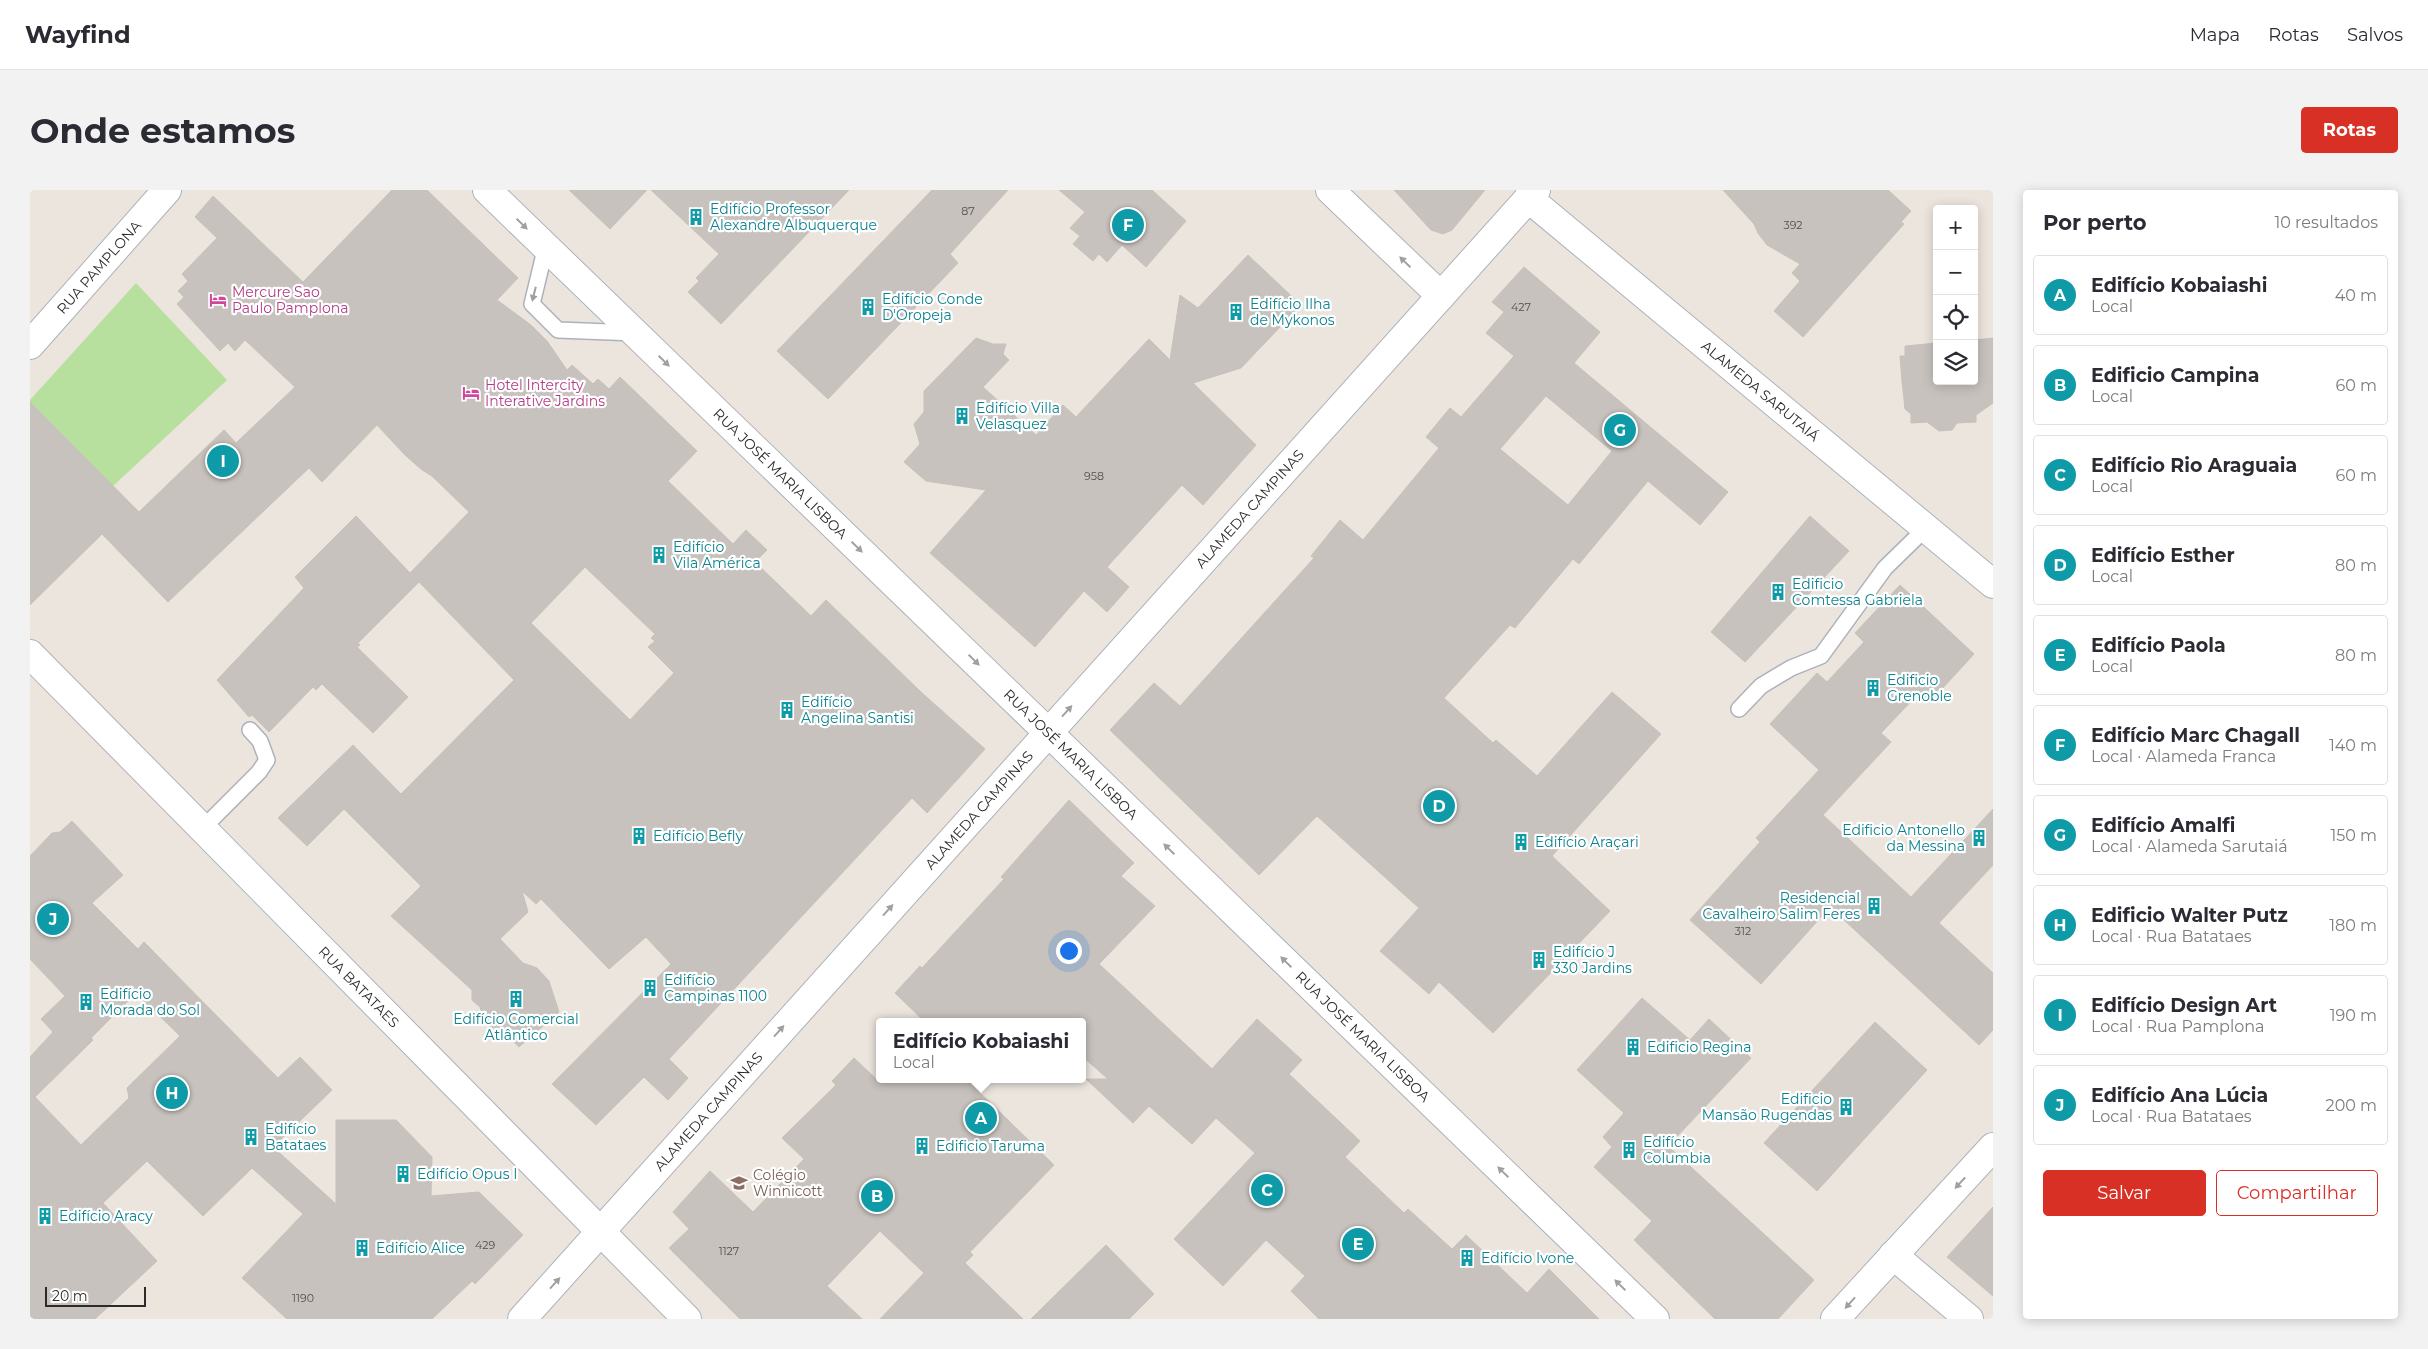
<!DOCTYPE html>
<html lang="pt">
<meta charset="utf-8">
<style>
body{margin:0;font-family:Montserrat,sans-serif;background:#f2f2f3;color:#2b2b33}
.controls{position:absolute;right:15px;top:15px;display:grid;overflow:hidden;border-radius:5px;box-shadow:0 2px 12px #0003}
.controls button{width:45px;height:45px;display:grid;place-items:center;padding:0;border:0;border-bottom:1px solid #e1e1e2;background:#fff;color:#2b2b33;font:25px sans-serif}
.scale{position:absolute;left:15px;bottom:12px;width:101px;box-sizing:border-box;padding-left:5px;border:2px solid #2b2b2b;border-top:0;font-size:14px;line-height:18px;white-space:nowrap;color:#2b2b2b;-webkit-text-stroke:4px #fff;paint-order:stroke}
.you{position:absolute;left:1038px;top:760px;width:18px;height:18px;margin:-12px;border:4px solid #fff;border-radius:50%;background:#1a73e8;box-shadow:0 0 0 8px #1a73e833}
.badge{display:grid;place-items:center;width:32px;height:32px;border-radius:50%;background:#d93025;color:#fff;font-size:16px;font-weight:700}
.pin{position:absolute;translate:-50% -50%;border:2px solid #fff;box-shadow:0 1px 5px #0006}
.popup{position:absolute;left:846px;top:828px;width:210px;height:65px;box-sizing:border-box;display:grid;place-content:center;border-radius:5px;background:#fff;filter:drop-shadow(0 1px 4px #0005);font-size:16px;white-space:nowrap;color:#7c7c81}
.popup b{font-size:19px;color:#2b2b33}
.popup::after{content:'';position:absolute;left:50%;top:100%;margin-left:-10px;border:10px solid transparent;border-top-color:#fff}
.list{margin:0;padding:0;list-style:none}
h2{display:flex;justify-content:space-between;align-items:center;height:65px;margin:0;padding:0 20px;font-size:21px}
h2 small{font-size:16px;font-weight:400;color:#7c7c81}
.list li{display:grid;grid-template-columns:32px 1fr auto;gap:15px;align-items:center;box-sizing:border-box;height:80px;margin:0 10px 10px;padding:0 10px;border:1px solid #e1e1e2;border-radius:5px}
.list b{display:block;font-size:19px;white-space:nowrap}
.list p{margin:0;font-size:16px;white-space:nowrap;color:#7c7c81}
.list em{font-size:16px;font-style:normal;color:#7c7c81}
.actions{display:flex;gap:10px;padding:15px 20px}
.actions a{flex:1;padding:11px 0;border:1px solid #d93025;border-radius:5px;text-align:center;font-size:18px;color:#d93025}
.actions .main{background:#d93025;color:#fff}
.icon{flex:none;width:28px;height:28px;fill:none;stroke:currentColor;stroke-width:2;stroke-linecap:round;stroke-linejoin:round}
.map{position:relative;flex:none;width:1963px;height:1129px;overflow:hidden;border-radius:5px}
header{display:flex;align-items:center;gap:30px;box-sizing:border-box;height:70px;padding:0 25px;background:#fff;border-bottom:1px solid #e1e1e2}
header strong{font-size:24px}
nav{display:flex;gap:28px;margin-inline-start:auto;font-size:18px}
.intro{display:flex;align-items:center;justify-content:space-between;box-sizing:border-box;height:120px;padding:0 30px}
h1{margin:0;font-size:35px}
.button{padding:12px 22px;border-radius:5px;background:#d93025;color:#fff;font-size:18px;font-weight:700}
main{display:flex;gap:30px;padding:0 30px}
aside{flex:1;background:#fff;border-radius:5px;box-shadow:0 2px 12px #0003}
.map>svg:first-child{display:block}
</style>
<header>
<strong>Wayfind</strong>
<nav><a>Mapa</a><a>Rotas</a><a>Salvos</a></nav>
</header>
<div class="intro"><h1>Onde estamos</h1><a class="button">Rotas</a></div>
<main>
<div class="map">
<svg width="1963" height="1129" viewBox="0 0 1963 1129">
<rect width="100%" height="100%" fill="#ece5de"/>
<!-- green -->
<path fill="#b7df9d" d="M 106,93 L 197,190 L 83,296 L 0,212 L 0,210 Z"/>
<!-- building -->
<path fill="#c7c2bd" stroke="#c7c1b7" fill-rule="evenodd" d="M 362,0 L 397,0 L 488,88 L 467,110 L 501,135 L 517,151 L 537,180 L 542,175 L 563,194 L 568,189 L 579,199 L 590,187 L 667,261 L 638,291 L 703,354 L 716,340 L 737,360 L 725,372 L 781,426 L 796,410 L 892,503 L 955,559 L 897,623 L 882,608 L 639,869 L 658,888 L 638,910 L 614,887 L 566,935 L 522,894 L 641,774 L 616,747 L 579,779 L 511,709 L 506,714 L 492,701 L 498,722 L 470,749 L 493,773 L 507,778 L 519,791 L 529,822 L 489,857 L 479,847 L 460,836 L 453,827 L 450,817 L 442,810 L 442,800 L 361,726 L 391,696 L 314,619 L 277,656 L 248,628 L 323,555 L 371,604 L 484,490 L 389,392 L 328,453 L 330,455 L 327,457 L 378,507 L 343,543 L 292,494 L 286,500 L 283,497 L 239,542 L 222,525 L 219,527 L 187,490 L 274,398 L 265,387 L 326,326 L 380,383 L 439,322 L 402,286 L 392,280 L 375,265 L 347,235 L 292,292 L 279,278 L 138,412 L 72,344 L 0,415 L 0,212 L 109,322 L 194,240 L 206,253 L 265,197 L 215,150 L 205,161 L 198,153 L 190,161 L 147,114 L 154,107 L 148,101 L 158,91 L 152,84 L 187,48 L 165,27 L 183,6 L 273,92 ZM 555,377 L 625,444 L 621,448 L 625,451 L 618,457 L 644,483 L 600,530 L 501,433 Z
M 539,0 L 617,0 L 580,39 Z
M 621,0 L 819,0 L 691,134 L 658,102 L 669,91 L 666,88 L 689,64 Z
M 902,0 L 978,0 L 920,64 L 928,73 L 798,209 L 747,161 Z
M 1029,0 L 1122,0 L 1156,31 L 1116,77 L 1092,55 L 1077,72 L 1069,64 L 1063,71 L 1043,54 L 1050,46 L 1040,38 L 1055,22 Z
M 1364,0 L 1455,0 L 1422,40 L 1413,44 L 1401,40 Z
M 1693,0 L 1858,0 L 1881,21 L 1871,32 L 1874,34 L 1773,147 L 1744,121 L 1770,91 L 1762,83 L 1770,74 L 1737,55 L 1728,43 L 1724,34 Z
M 1218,65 L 1271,115 L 1211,178 L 1163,193 L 1226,255 L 1173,315 L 1152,295 L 1077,377 L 1099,397 L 1077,422 L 1054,401 L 1005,457 L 900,363 L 956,300 L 896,291 L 874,272 L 890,254 L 884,234 L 894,222 L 894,201 L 946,148 L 963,154 L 976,154 L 973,164 L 979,170 L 953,197 L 1006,245 L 1033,215 L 1046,227 L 1119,149 L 1140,170 L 1150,105 L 1168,118 Z
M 1494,77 L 1570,142 L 1544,173 L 1698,302 L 1670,335 L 1618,291 L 1549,374 L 1543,369 L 1485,438 L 1480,435 L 1414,508 L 1463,553 L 1466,550 L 1507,586 L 1582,502 L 1631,544 L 1522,666 L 1580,721 L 1463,843 L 1409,792 L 1399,804 L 1350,761 L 1389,718 L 1287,626 L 1229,685 L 1080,540 L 1124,493 L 1150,516 L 1284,368 L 1281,366 L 1310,330 L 1333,350 L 1409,258 L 1396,247 L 1420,218 L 1431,227 L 1484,166 L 1456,143 L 1474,122 L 1462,112 ZM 1516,206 L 1582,261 L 1538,315 L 1470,259 Z
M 1963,148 L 1963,213 L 1946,225 L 1946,232 L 1927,233 L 1922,240 L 1909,241 L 1897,232 L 1881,233 L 1881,224 L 1875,219 L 1872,191 L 1870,166 L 1875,166 L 1875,156 L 1907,153 L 1907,191 L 1944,191 L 1944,150 Z
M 1780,326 L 1819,361 L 1715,472 L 1681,442 Z
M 1870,395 L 1944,464 L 1900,512 L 1889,503 L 1851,543 L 1861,552 L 1793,625 L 1881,707 L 1963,619 L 1963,675 L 1909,733 L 1963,783 L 1963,840 L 1949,855 L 1800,717 L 1731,794 L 1660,730 L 1730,652 L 1726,648 L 1789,580 L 1740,534 L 1787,483 L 1797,492 L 1834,452 L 1825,443 Z
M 1039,610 L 1104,673 L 1091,686 L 1125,716 L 1069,774 L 1182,879 L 1227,829 L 1272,870 L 1259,884 L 1330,951 L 1315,967 L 1374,1023 L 1378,1019 L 1422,1059 L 1436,1045 L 1497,1103 L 1519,1079 L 1569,1129 L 1289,1129 L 1261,1101 L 1275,1086 L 1236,1050 L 1193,1096 L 1144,1049 L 1225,963 L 1186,928 L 1162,954 L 1119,916 L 1103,933 L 1056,889 L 1078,889 L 1052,866 L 1052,832 L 895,832 L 865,803 L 890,776 L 892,778 L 974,689 L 971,687 Z
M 42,631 L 93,685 L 62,713 L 108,759 L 114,752 L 248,888 L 270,867 L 302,900 L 243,957 L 306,1014 L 306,930 L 366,930 L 402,967 L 401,1006 L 449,1002 L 493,1045 L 445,1094 L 442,1091 L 402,1129 L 257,1129 L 212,1088 L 273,1024 L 222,978 L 173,1026 L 117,971 L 73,1013 L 127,1071 L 65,1129 L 0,1129 L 0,867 L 23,842 L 11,829 L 35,806 L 0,769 L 0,666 L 22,643 L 30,642 ZM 106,803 L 150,846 L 97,898 L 99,908 L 51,955 L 5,907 L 63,850 L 61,848 Z
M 1612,808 L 1660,850 L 1679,829 L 1721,868 L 1638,956 L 1784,1090 L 1748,1129 L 1685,1129 L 1604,1050 L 1622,1031 L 1564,977 L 1582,957 L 1573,947 L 1594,923 L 1547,880 Z
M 1845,832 L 1897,880 L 1787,1001 L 1734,953 Z
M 824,868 L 846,889 L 936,889 L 1024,975 L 940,1062 L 943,1065 L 935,1073 L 993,1129 L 850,1129 L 894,1083 L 850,1041 L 797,1096 L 832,1129 L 710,1129 L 639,1058 L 659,1039 L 643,1022 L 680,981 L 723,1022 L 774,969 L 752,948 L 806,895 L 802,891 Z
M 1963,1017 L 1963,1106 L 1917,1067 Z
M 1076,1055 L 1124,1104 L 1099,1129 L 1001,1129 Z"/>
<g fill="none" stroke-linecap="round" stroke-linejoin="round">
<!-- service casing -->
<g stroke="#aeb1ba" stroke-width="18">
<path id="service" d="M 516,56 L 502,114 L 528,140 L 605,143
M 1709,519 L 1731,496 L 1761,478 L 1791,466 L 1855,378 L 1896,338
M 172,639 L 229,582 L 237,570 L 230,551 L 220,540"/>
</g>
<!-- minor casing -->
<g stroke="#aeb1ba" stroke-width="30">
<g id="minor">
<path id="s1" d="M 457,0 L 1625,1129"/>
<path d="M 1300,0 L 1411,106"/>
<path id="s2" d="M 1498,8 L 1963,394"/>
<path id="s3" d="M 0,155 L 137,0"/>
<path id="s4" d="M 0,464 L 657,1129"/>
<path d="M 1863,1065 L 1939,1129"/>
<path id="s5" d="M 492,1129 L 1506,0"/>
<path d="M 1805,1129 L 1963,957"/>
</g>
</g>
<!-- service -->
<use href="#service" stroke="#fff" stroke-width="15"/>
<!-- minor -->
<use href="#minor" stroke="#fff" stroke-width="28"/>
</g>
<!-- one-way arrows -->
<defs><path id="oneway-solid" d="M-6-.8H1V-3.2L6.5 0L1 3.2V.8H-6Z" transform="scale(1.25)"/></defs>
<g fill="#a0a0a0">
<use href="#oneway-solid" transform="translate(492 34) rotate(44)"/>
<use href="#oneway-solid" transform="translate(1375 72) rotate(-136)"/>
<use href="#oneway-solid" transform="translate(504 104) rotate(104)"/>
<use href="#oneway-solid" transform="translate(634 171) rotate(44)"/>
<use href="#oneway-solid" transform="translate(827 357) rotate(44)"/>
<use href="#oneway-solid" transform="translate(944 470) rotate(44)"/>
<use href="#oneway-solid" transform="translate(1037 521) rotate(-48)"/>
<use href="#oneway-solid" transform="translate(1139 659) rotate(-136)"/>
<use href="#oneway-solid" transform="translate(858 720) rotate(-48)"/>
<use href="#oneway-solid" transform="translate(1256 772) rotate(-136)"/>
<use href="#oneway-solid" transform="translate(749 841) rotate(-48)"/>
<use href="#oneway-solid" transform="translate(1473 982) rotate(-136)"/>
<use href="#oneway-solid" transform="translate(1930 993) rotate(133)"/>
<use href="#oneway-solid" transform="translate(525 1093) rotate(-48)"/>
<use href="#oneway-solid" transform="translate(1590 1095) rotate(-136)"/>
<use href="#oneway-solid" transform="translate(1820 1113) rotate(132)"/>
</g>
<!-- icons -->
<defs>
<g id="building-bare" transform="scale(1.35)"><path d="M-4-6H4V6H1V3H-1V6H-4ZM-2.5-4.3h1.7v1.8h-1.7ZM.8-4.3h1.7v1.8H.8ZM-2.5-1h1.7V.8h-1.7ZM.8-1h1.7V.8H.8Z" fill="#0f9aa8" stroke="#fff" stroke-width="2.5" paint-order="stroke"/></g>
<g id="hotel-bare" transform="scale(1.35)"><path d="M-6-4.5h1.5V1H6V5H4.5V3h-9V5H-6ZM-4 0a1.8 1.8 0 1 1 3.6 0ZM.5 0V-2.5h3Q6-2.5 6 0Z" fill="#d1479c" stroke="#fff" stroke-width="2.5" paint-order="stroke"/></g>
<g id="school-bare" transform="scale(1.35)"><path d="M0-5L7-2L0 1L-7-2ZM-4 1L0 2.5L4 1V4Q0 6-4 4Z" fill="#8d6e63" stroke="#fff" stroke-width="2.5" paint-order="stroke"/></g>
</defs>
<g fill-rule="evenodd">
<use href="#building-bare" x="666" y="27"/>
<use href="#hotel-bare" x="188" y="110"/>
<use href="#building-bare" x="838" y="117"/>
<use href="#building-bare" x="1206" y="122"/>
<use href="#hotel-bare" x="441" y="203"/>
<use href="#building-bare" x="932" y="226"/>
<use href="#building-bare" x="629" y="365"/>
<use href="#building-bare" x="1748" y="402"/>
<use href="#building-bare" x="1843" y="498"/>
<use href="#building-bare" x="757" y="520"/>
<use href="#building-bare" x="609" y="646"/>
<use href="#building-bare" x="1949" y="648"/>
<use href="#building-bare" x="1491" y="652"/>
<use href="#building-bare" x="1844" y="716"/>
<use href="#building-bare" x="1509" y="770"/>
<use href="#building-bare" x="620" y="798"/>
<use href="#building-bare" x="486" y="809"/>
<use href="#building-bare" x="56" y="812"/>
<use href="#building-bare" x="1603" y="857"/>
<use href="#building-bare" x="1816" y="917"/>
<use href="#building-bare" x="221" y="947"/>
<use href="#building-bare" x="892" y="956"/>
<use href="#building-bare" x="1599" y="960"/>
<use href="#building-bare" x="373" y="984"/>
<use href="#school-bare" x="709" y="993"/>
<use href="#building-bare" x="15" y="1026"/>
<use href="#building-bare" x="332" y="1058"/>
<use href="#building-bare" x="1437" y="1068"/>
</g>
<g text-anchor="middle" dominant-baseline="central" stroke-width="4.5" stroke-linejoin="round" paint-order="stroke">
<!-- number labels -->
<g font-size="11" fill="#525150">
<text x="938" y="21">87</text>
<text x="1763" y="35">392</text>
<text x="1491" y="117">427</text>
<text x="1064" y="286">958</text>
<text x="1713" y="741">312</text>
<text x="455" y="1055">429</text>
<text x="699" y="1061">1127</text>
<text x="273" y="1108">1190</text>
</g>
<!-- culture labels -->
<g font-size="14" fill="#0d838f" stroke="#fff" text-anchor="start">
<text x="680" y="19">Edifício Professor<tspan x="680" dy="16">Alexandre Albuquerque</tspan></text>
<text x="852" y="109">Edifício Conde<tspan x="852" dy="16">D'Oropeja</tspan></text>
<text x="1220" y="114">Edifício Ilha<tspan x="1220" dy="16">de Mykonos</tspan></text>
<text x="946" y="218">Edifício Villa<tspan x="946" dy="16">Velasquez</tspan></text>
<text x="643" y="357">Edifício<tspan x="643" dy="16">Vila América</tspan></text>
<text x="1762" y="394">Edificio<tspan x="1762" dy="16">Comtessa Gabriela</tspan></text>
<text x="1857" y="490">Edificio<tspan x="1857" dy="16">Grenoble</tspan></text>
<text x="771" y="512">Edifício<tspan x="771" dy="16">Angelina Santisi</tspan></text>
<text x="1935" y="640" text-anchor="end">Edificio Antonello<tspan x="1935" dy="16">da Messina</tspan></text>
<text x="623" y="646">Edifício Befly</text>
<text x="1505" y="652">Edifício Araçari</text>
<text x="1830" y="708" text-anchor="end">Residencial<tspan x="1830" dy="16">Cavalheiro Salim Feres</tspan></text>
<text x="1523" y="762">Edifício J<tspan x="1523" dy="16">330 Jardins</tspan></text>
<text x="634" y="790">Edifício<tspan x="634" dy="16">Campinas 1100</tspan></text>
<text x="70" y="804">Edifício<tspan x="70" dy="16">Morada do Sol</tspan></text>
<text x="486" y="829" text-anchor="middle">Edifício Comercial<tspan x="486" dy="16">Atlântico</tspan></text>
<text x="1617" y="857">Edificio Regina</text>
<text x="1802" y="909" text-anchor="end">Edificio<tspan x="1802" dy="16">Mansão Rugendas</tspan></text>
<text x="235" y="939">Edifício<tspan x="235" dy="16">Batataes</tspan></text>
<text x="1613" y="952">Edifício<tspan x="1613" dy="16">Columbia</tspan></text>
<text x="906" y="956">Edificio Taruma</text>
<text x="387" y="984">Edifício Opus I</text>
<text x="29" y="1026">Edifício Aracy</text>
<text x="346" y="1058">Edifício Alice</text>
<text x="1451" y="1068">Edifício Ivone</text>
</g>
<!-- street labels -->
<g font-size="14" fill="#2b2b2b" stroke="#fff">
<text stroke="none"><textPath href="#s3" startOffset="104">RUA PAMPLONA</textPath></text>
<text stroke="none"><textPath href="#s2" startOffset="302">ALAMEDA SARUTAIÁ</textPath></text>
<text stroke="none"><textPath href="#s1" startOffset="408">RUA JOSÉ MARIA LISBOA</textPath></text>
<text stroke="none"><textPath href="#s5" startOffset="1089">ALAMEDA CAMPINAS</textPath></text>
<text stroke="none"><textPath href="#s1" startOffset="812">RUA JOSÉ MARIA LISBOA</textPath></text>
<text stroke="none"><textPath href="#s5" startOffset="684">ALAMEDA CAMPINAS</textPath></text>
<text stroke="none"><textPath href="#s4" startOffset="468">RUA BATATAES</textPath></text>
<text stroke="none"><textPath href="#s1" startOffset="1218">RUA JOSÉ MARIA LISBOA</textPath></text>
<text stroke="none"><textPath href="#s5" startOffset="279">ALAMEDA CAMPINAS</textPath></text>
</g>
<!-- hotel labels -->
<g font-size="14" fill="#b23c85" stroke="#fff" text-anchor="start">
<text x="202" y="102">Mercure Sao<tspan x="202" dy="16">Paulo Pamplona</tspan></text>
<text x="455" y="195">Hotel Intercity<tspan x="455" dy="16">Interative Jardins</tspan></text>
</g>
<!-- education labels -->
<g font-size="14" fill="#785e54" stroke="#fff" text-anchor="start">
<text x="723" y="985">Colégio<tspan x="723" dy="16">Winnicott</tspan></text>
</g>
</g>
</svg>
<div class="controls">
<button>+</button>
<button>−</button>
<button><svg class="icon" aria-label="locate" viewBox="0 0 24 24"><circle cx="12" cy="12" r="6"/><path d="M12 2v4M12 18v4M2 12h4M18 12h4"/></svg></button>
<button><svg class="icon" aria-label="layers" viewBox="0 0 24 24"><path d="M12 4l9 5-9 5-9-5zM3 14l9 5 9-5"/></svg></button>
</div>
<div class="scale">20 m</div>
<div class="you"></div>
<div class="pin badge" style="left:951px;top:928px;background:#0f9aa8">A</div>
<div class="popup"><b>Edifício Kobaiashi</b>Local</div>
<div class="pin badge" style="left:847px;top:1006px;background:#0f9aa8">B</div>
<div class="pin badge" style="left:1237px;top:1000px;background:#0f9aa8">C</div>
<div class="pin badge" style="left:1409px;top:616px;background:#0f9aa8">D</div>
<div class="pin badge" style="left:1328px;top:1054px;background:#0f9aa8">E</div>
<div class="pin badge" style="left:1098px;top:35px;background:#0f9aa8">F</div>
<div class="pin badge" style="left:1590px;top:240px;background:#0f9aa8">G</div>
<div class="pin badge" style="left:142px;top:903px;background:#0f9aa8">H</div>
<div class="pin badge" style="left:193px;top:271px;background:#0f9aa8">I</div>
<div class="pin badge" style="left:23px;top:729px;background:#0f9aa8">J</div>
</div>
<aside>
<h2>Por perto<small>10 resultados</small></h2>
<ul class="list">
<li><span class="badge" style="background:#0f9aa8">A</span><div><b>Edifício Kobaiashi</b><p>Local</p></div><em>40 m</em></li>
<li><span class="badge" style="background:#0f9aa8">B</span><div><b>Edificio Campina</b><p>Local</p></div><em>60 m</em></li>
<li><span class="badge" style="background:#0f9aa8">C</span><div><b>Edifício Rio Araguaia</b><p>Local</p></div><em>60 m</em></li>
<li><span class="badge" style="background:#0f9aa8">D</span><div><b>Edifício Esther</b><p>Local</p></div><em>80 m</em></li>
<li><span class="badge" style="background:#0f9aa8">E</span><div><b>Edifício Paola</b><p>Local</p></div><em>80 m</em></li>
<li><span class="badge" style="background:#0f9aa8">F</span><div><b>Edifício Marc Chagall</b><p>Local · Alameda Franca</p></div><em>140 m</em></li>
<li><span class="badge" style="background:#0f9aa8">G</span><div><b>Edifício Amalfi</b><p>Local · Alameda Sarutaiá</p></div><em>150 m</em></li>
<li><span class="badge" style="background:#0f9aa8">H</span><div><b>Edificio Walter Putz</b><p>Local · Rua Batataes</p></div><em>180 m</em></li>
<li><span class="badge" style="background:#0f9aa8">I</span><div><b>Edifício Design Art</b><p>Local · Rua Pamplona</p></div><em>190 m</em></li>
<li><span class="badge" style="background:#0f9aa8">J</span><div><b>Edifício Ana Lúcia</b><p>Local · Rua Batataes</p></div><em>200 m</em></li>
</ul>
<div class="actions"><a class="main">Salvar</a><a>Compartilhar</a></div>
</aside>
</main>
